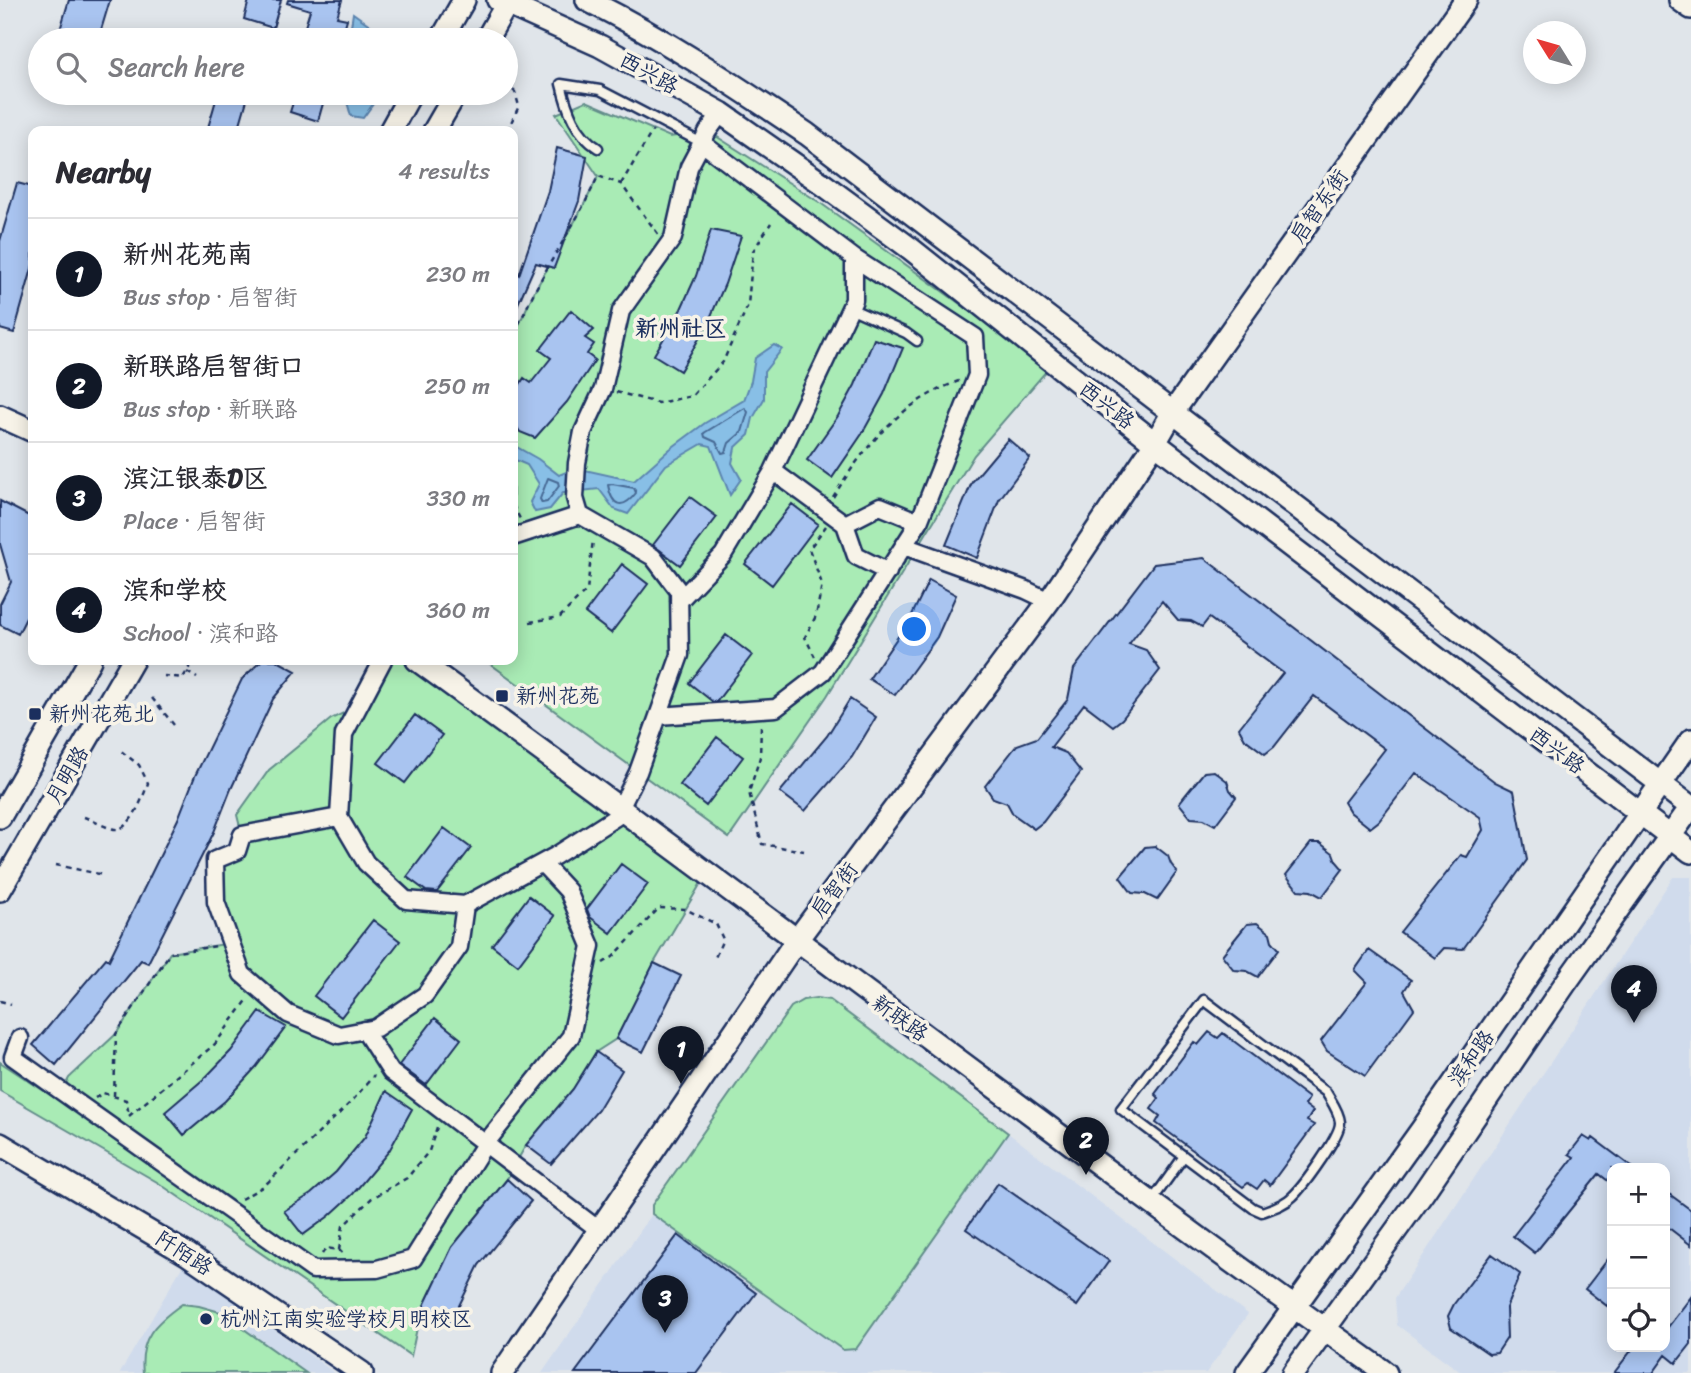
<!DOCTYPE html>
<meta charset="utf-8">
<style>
body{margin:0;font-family:Sriracha,"LXGW WenKai TC",sans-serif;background:#f7f7f7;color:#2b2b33}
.controls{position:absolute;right:21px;bottom:21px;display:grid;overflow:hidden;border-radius:14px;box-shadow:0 4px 18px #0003}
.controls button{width:63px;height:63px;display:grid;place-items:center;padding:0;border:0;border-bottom:2px solid #e1e1e2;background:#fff;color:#2b2b33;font:35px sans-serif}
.compass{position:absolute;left:1523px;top:21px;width:63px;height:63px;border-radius:50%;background:#fff;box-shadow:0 4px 18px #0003;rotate:307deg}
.you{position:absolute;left:915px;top:630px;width:24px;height:24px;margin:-18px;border:5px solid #fff;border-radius:50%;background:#1a73e8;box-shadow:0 0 0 10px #1a73e833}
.badge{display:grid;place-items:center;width:46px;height:46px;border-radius:50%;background:#111827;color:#fff;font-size:23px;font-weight:700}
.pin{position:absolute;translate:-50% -58px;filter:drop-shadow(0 2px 4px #0008)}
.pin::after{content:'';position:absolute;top:37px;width:24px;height:21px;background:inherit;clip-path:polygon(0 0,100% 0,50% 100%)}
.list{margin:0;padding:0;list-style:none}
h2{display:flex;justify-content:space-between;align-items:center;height:91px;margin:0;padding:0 28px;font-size:30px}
h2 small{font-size:23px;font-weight:400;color:#7c7c81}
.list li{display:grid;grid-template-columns:46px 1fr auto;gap:21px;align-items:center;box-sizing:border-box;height:112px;padding:0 28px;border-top:2px solid #e1e1e2}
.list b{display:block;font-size:26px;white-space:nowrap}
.list p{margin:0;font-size:23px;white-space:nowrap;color:#7c7c81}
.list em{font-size:23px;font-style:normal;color:#7c7c81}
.icon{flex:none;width:38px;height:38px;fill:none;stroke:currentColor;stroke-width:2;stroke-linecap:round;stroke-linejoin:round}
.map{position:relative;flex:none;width:1691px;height:1373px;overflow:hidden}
.search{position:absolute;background:#fff;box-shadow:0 4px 18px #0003;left:28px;top:28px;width:490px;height:77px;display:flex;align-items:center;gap:18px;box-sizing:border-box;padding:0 24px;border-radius:38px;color:#7c7c81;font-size:26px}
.panel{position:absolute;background:#fff;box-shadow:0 4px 18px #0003;left:28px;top:126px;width:490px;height:539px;border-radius:14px}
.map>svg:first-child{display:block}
</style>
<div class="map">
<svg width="1691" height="1373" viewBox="0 0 1691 1373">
<rect width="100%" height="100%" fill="#e0e5ea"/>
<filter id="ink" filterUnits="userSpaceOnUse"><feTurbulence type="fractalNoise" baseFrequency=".0143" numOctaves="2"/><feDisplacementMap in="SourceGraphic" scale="14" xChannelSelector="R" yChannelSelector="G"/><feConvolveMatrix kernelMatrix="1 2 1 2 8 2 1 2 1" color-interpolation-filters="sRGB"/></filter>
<g filter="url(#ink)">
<!-- built -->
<path fill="#d0dbec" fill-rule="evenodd" d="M 1673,877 L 1691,877 L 1691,1373 L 1462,1373 L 1397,1325 L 1395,1298 ZM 1612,1168 L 1665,1168 L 1665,1347 L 1612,1347 Z
M 1008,1133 L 1248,1314 L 1206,1373 L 542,1373 L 652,1214 L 843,1349 L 856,1349 Z
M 183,1265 L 335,1373 L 120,1373 Z"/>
<!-- green -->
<path fill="#a9ebb5" stroke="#628d8a" stroke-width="2" d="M 586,101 L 670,137 L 708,131 L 819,202 L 1049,368 L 974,455 L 827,696 L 729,838 L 485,660 L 513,660 L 513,333 C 525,316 528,302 538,285 C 558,248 581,215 598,176 L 556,114 Z
M 383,660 L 402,660 L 616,817 L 701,883 L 654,963 L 616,1039 L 596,1052 L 573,1089 L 526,1145 L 507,1179 L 452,1247 L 420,1314 L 411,1356 L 157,1182 L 0,1091 L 0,1062 L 58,1100 L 69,1078 L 116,1034 L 170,953 L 231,943 L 215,860 L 242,835 L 237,815 L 269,770 L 331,719 L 360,705 Z
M 816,998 L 830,1000 L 1008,1133 L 856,1349 L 843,1350 L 652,1214 L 652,1205 L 791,1007 L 803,1000 Z
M 182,1304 L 199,1306 L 220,1312 L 306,1373 L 143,1373 C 139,1338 155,1323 182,1304 Z"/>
<!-- water -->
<path fill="#88bfe6" stroke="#5c85b0" stroke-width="2" d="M 353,13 L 374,28 L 382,40 L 349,40 Z
M 350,93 L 381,93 L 363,118 L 351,116 L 347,102 Z
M 774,345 L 782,349 L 764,372 L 764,399 L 753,418 L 749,435 L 735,448 L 732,463 L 741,479 L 730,495 L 711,446 L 702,444 L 666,465 L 628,514 L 614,509 L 599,489 L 563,493 L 550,509 L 535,512 L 530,502 L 539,484 L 527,465 L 513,459 L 513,445 L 538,459 L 559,475 L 576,468 L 634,481 L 670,449 L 705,423 L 744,400 L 751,381 L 755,358 Z"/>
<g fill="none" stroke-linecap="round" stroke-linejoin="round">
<!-- shore -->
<path stroke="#476994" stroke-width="2" d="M 745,408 L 748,412 L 742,432 L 729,443 L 726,452 L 722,453 L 716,442 L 705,437 L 704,433 Z
M 548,478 L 558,482 L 559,486 L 547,502 L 542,503 L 540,499 Z
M 612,484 L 634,488 L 636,493 C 622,511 612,506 608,485 Z"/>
</g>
<!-- building -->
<path fill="#a9c4f0" stroke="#1b2f5e" stroke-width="2" d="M 69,0 L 110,0 L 98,40 L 57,40 Z
M 249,0 L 281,0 L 273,28 L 244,19 Z
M 288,0 L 342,0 L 337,17 L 347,19 L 341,40 L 313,40 L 302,37 L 310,10 L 287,3 Z
M 218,93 L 249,93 L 238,131 L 207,131 Z
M 296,93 L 326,93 L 318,121 L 290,112 Z
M 557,148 L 587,156 L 579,201 L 554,268 L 536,263 L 513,315 L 513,271 L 519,275 L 548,191 Z
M 17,183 L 33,187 L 33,265 L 14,333 L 0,329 L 0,241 Z
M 711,230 L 741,236 L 725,284 L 707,325 L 680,371 L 654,355 L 681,309 L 696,276 Z
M 571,310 L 594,330 L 585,338 L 594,344 L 587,354 L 595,360 L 567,402 L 535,438 L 520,432 L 513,421 L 513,395 L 524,378 L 531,383 L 551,358 L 540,350 Z
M 874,339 L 903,348 L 884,394 L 862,434 L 832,478 L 807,460 L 838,416 L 855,385 Z
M 1008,439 L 1030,458 L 999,500 L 977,558 L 946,545 L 972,482 Z
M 690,497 L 717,517 L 680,565 L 653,545 Z
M 0,501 L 31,517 L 33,525 L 33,604 L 18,634 L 0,625 L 0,604 L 11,582 L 0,544 Z
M 792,504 L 818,524 L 772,585 L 745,564 Z
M 1204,558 L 1495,782 L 1514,791 L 1527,860 L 1463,949 L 1444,948 L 1435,958 L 1400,932 L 1461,855 L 1467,857 L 1483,830 L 1480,817 L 1416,773 L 1379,821 L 1370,828 L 1350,812 L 1344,802 L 1385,749 L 1314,696 L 1274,747 L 1265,754 L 1245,739 L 1239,728 L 1283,673 L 1209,618 L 1202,627 L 1191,621 L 1178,620 L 1162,601 L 1129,644 L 1146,650 L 1160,670 L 1122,719 L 1113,726 L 1084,704 L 1051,747 L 1066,753 L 1081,772 L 1043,822 L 1034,829 L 1013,814 L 1007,803 L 993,798 L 985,786 L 1017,745 L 1037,738 L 1068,699 L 1074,669 L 1154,564 Z
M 622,564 L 648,584 L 611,633 L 585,613 Z
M 929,580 L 956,595 L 937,637 L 895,695 L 869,679 L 910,619 Z
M 726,635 L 752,655 L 717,701 L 713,702 L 689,683 Z
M 262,660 L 276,660 L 296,671 L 273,699 L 231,789 L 214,832 L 148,963 L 141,960 L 56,1065 L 33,1045 L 106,958 L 109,960 L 178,819 L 195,776 L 242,679 Z
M 850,699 L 876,717 L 852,757 L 805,811 L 780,792 L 827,736 Z
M 415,715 L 442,735 L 405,783 L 378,763 Z
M 717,737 L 743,757 L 706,806 L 680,785 Z
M 1214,771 L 1227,781 L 1230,790 L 1236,797 L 1215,825 L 1204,819 L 1191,818 L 1179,803 L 1204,772 Z
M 444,828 L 471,848 L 437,892 L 426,891 L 407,877 Z
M 1311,843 L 1320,843 L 1333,853 L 1336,861 L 1343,869 L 1322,897 L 1311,891 L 1298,890 L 1286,875 Z
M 1155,846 L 1168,856 L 1171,864 L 1177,872 L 1157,900 L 1145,894 L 1132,893 L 1120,877 L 1145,847 Z
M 621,864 L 648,884 L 611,933 L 590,917 L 587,909 Z
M 529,896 L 555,916 L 518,965 L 492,945 Z
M 373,920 L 400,941 L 341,1017 L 314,996 Z
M 1257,923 L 1270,933 L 1272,941 L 1279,949 L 1258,977 L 1247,971 L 1234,970 L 1222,955 L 1247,924 Z
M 1369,950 L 1411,980 L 1404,991 L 1414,1009 L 1365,1076 L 1327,1051 L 1321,1041 L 1367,982 L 1355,970 Z
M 654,963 L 681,976 L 643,1052 L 616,1039 Z
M 260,1012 L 286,1027 L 256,1067 L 225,1101 L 184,1135 L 165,1112 L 206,1077 L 231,1051 Z
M 435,1018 L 461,1039 L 426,1085 L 399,1065 Z
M 1209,1032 L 1218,1038 L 1223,1033 L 1309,1098 L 1305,1105 L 1313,1111 L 1307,1121 L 1314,1125 L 1270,1185 L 1264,1180 L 1257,1189 L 1248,1183 L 1243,1187 L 1156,1123 L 1160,1116 L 1151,1109 L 1159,1098 L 1155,1094 L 1194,1042 L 1198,1045 Z
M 596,1052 L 622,1070 L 598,1110 L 551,1164 L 526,1145 L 573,1089 Z
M 386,1091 L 412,1109 L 389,1151 L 353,1194 L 329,1216 L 303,1235 L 284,1211 L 311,1194 L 336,1172 L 365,1137 Z
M 1583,1136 L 1591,1141 L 1593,1138 L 1633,1168 L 1612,1168 L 1612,1184 L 1599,1174 L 1535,1253 L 1513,1236 L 1574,1157 L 1569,1154 Z
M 507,1179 L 531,1201 L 479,1265 L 450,1324 L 420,1314 L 452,1247 Z
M 998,1183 L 1109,1261 L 1077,1306 L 966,1229 Z
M 1665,1191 L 1691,1210 L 1691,1245 L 1665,1225 Z
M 678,1235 L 756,1293 L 696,1373 L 575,1373 Z
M 1492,1254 L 1520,1274 L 1506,1308 L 1507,1338 L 1497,1353 L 1489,1354 L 1451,1328 L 1448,1316 L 1454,1304 Z
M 1612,1254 L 1612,1299 L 1607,1306 L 1585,1289 Z
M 1691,1297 L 1691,1344 L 1676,1363 L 1666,1355 L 1653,1373 L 1614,1373 L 1634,1347 L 1665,1347 L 1665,1331 Z"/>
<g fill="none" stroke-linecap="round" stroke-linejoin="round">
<!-- lane casing -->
<g stroke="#1b2f5e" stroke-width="13">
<path id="lane" d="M 598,148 C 575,134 567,109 561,84 L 600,90 L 702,143
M 850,308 L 906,333 L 917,341
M 1204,1000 L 1326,1092 C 1331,1101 1339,1111 1340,1122 C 1341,1135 1303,1187 1292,1197 C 1284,1205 1273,1208 1262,1212 L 1253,1208 L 1121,1109 Z
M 1151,1202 L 1184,1156"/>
</g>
<!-- street casing -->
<g stroke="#1b2f5e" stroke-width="21">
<path id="street" d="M 773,471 L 845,524 L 856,556 L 888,572
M 580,515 L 575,498 L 577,463 L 583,432 L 603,389 L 621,311 L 673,238 L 689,167 L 708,131 L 721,113
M 845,524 L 880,506 L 919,522
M 904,546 L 1026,590 L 1049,601
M 679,601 L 723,555 L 773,471 L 854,300 L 854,258 L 702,143
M 383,660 L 344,734 L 339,817 L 366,863 L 406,900 L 465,905 L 555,856 L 616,817 L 638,772 L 680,655 L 679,591 L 653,557 L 580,515 L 513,537
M 658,716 L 776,708 L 823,672 L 919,522 L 977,375 L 975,337 L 854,258
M 339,817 L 242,835 L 237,851 L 215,860 L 216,902 L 242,974 L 288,1014 L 339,1035 L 376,1028 L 425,995 L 459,947 L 465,905
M 364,1030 L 391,1072 L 599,1230
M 20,1038 L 13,1057 L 313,1270 L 377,1269 L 413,1259 L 485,1144 L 571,1036 L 591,946 L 568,891 L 542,863"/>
</g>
<!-- secondary casing -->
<g stroke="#1b2f5e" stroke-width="26">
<path id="secondary" d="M 498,0 L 600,46 L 721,113 L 820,182 L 911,249 L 1155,443 L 1691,852
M 587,0 C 664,38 736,86 807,134 L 1691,807
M 1680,0 L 1691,8
M 441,40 L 464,0
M 486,40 L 509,0
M 390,131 L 411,93
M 434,131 L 456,93
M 0,416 L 33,431
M 417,660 C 742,895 1059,1140 1386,1373
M 0,817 L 90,660
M 0,890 L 133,660
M 0,1144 L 187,1254 L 362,1373
M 502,1373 L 796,941 L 1049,601 L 1155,443 L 1173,412 L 1466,0
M 1247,1373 L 1422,1129 L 1691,740
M 1293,1373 L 1423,1193 L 1565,984 L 1691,807"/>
</g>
<!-- path -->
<path stroke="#1b2f5e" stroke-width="2.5" stroke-dasharray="5 5" stroke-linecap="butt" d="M 506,83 L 515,92 L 519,106 L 507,131
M 621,184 L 653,130
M 513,333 C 525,316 528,302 538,285 C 558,247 581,215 598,176 L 621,184 L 658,234
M 616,392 L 658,403 L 692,396 L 723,362 L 748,305 L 753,251 L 771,223
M 833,497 C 866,445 899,403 959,381
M 513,505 L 521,521
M 530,622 L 560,617 L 587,590 L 593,540
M 815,657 L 805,637 L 816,616 L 822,584 L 809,549 L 826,526
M 187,672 L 197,678
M 164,676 L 183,678 L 189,668 L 189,660
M 152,698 L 174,725
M 761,726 L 760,757 L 749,792 L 762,844 L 804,851
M 84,817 C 93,820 107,829 116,829 C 131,830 144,795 148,783 L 139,765 L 121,751
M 56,865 L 104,875
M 603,963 L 613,957 L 659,908 L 685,909 L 716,924 L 723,939 L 714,960
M 0,1001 L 11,1004
M 114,1096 L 116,1034 L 170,953 L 217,946
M 95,1098 L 103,1093 L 126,1100 L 129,1115
M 129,1116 L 215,1044 L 248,999
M 241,1199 L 264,1186 L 353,1100 L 374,1075
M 339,1250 L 343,1226 L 372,1198 L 407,1178 L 429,1151 L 437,1127
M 322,1254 L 326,1248 L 339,1250 L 344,1255"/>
<!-- lane -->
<use href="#lane" stroke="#f7f3e8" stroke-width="8"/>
<!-- street -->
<use href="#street" stroke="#f7f3e8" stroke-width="16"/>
<!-- secondary -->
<use href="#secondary" stroke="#f7f3e8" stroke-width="21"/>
</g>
</g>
<!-- markers -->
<g fill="#1b2f5e" stroke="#f7f3e8" stroke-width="2.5">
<rect x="495" y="689" width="14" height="14" rx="3.5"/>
<rect x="28" y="707" width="14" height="14" rx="3.5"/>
<circle cx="206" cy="1319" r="7"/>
</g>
<g text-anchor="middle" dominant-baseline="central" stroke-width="7" stroke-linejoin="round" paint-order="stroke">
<!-- street labels -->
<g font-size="21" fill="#1b2f5e" stroke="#f7f3e8">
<text transform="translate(649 73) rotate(29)">西兴路</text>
<text transform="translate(1319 206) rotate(-55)">启智东街</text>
<text transform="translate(1107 405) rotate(38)">西兴路</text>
<text transform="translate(1557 750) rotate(37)">西兴路</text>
<text transform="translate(67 775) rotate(-60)">月明路</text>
<text transform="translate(834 890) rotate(-53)">启智街</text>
<text transform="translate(900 1018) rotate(36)">新联路</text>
<text transform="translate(1471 1058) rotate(-55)">滨和路</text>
<text transform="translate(184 1253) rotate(33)">阡陌路</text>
</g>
<!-- poi labels -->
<g font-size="21" fill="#1b2f5e" stroke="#f7f3e8" text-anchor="start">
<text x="516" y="696">新州花苑</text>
<text x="49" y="714">新州花苑北</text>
<text x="220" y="1319">杭州江南实验学校月明校区</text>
</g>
<!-- neighbourhood labels -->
<g font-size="23" font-weight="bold" fill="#1b2f5e" stroke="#f7f3e8">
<text x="681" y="328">新州社区</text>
</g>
</g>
</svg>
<div class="controls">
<button>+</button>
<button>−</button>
<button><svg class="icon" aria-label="locate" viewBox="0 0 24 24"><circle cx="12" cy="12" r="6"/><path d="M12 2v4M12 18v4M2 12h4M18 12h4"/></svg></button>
</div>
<svg class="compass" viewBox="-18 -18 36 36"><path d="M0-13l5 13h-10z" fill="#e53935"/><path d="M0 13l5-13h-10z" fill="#7c7c81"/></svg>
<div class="you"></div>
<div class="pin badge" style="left:681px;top:1084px">1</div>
<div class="pin badge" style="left:1086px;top:1175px">2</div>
<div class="pin badge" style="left:665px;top:1333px">3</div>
<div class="pin badge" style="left:1634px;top:1023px">4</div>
<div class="search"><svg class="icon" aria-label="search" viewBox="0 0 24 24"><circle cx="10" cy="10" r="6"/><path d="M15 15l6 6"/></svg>Search here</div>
<section class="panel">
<h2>Nearby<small>4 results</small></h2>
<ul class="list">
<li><span class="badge">1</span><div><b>新州花苑南</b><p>Bus stop · 启智街</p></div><em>230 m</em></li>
<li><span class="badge">2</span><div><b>新联路启智街口</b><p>Bus stop · 新联路</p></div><em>250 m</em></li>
<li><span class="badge">3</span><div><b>滨江银泰D区</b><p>Place · 启智街</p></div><em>330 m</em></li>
<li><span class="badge">4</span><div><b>滨和学校</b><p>School · 滨和路</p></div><em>360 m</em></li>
</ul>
</section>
</div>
